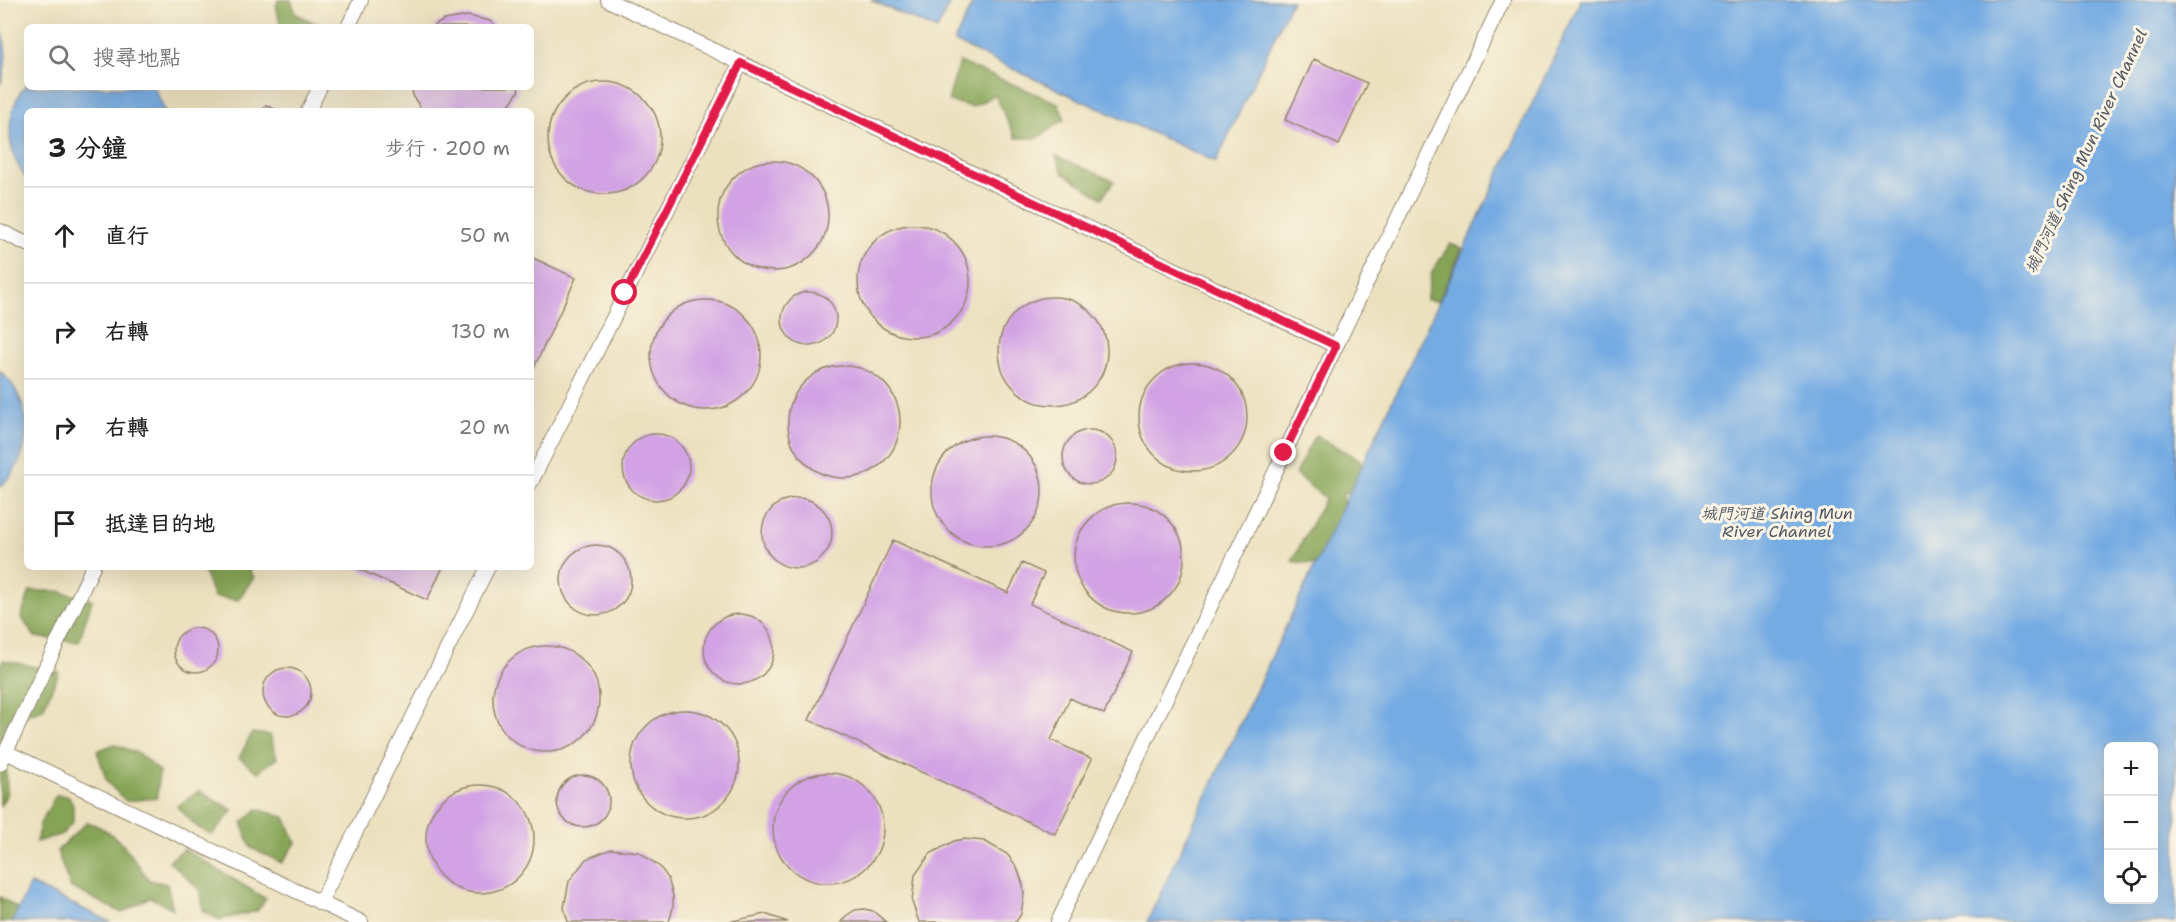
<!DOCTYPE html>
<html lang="zh-TW">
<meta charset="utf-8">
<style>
body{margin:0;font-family:"Shantell Sans","LXGW WenKai TC",sans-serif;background:#f2f2f2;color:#222}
.controls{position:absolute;right:18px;bottom:18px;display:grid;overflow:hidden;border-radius:9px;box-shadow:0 6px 24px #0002}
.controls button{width:54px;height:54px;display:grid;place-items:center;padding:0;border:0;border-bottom:2px solid #e0e0e0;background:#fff;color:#222;font:30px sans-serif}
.stop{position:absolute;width:18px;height:18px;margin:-14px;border:4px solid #e11d48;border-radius:50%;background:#fff}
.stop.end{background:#e11d48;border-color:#fff;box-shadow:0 2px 6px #0008}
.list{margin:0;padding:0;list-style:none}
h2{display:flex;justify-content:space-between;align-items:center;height:78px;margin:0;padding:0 24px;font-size:26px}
h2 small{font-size:20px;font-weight:400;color:#767676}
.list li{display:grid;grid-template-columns:39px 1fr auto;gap:18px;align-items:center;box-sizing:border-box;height:96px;padding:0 24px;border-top:2px solid #e0e0e0}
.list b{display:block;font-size:22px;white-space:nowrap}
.list em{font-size:20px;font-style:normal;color:#767676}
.icon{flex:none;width:33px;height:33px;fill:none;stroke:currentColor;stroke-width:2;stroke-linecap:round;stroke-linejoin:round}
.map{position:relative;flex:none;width:2176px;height:922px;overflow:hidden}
.search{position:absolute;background:#fff;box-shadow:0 6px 24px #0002;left:24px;top:24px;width:510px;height:66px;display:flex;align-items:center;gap:15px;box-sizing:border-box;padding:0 21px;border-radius:9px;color:#767676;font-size:22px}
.panel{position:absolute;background:#fff;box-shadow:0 6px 24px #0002;left:24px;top:108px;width:510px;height:462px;border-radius:9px}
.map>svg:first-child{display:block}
</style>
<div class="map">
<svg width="2176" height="922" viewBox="0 0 2176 922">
<rect width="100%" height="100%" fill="#fcf5e5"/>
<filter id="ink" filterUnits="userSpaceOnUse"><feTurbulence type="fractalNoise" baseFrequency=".0167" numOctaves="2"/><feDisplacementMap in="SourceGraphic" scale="12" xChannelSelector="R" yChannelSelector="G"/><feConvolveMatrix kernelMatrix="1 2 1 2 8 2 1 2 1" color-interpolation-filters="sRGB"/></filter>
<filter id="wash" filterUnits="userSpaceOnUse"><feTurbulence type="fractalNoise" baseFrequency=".008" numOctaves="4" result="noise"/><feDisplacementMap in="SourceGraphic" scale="24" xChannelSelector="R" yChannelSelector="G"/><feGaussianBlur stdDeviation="1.35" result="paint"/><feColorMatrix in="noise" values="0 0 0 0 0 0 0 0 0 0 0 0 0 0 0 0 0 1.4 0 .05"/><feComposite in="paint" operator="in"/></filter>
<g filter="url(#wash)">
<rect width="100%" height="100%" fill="#ece1bf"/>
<!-- forest -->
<path fill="#86a457" stroke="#60673a" stroke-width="1.5" d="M 278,0 L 291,0 L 296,14 L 324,27 L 281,27 L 276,6 Z
M 959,62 L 1058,103 L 1065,119 L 1038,138 L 1016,138 L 995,95 L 972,107 L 948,101 Z
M 1056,156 L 1114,181 L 1102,198 L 1063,173 Z
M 1450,244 L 1462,248 L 1439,301 L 1426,300 L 1432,272 Z
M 1315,435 L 1359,459 L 1375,482 L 1366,498 L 1343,492 L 1345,545 L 1330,567 L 1292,561 L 1325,498 L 1295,474 Z
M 202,567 L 247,567 L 254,577 L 238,600 L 214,597 Z
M 30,591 L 58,591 L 92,600 L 79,642 L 35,637 L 21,617 Z
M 3,660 L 59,672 L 43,709 L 5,724 L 7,794 L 0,806 L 0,665 Z
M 252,733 L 270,735 L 277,758 L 258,772 L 239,758 Z
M 114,744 L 139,754 L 159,771 L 157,798 L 126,801 L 107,782 L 97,751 Z
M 199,791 L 233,810 L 212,835 L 197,827 L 177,806 Z
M 56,795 L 69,796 L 73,805 L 73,822 L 62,834 L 36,842 L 40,824 Z
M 257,809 L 285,817 L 296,843 L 282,863 L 251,848 L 242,823 Z
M 87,822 C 118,831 131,855 149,880 L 167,884 L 173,909 L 150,897 L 122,913 L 70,887 L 57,851 Z
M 184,849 L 266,899 L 257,911 L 219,920 L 203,910 L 200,890 L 169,861 Z
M 0,897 L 38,922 L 0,922 Z"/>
<!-- water -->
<path fill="#74abe3" stroke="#586a80" stroke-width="1.5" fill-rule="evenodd" d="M 871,0 L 951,0 L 937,30 Z
M 974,0 L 1292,0 L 1216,162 L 954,42 Z
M 1581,0 L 2176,0 L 2176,922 L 1147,922 ZM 2108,746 L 2154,746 L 2154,900 L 2108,900 Z
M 0,24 C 7,46 8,63 0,85 Z
M 27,84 L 27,87 L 154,87 L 165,111 L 27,111 L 27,180 C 23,173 18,166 15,159 C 6,135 9,103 27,84 Z
M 0,371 C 5,377 12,382 15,389 C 35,422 28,462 0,487 Z
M 30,884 L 111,922 L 12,922 Z"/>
<g id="blocks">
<!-- building -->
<path fill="#d2a2e5" d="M 468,16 L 490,21 L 497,27 L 432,27 L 444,20 Z
M 1314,59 L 1367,83 L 1339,145 L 1285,120 Z
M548 138a56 56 0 1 1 112 0a56 56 0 1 1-112 0Z
M 411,87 L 519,87 L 518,92 L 505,111 L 423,111 L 414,98 Z
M 266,105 L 279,111 L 263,111 Z
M718 216a55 55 0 1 1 110 0a55 55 0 1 1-110 0Z
M858 281a56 56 0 1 1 112 0a56 56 0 1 1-112 0Z
M 531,257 L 576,278 L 531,374 Z
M782 319a27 27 0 1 1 54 0a27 27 0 1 1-54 0Z
M999 351a54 54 0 1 1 108 0a54 54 0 1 1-108 0Z
M651 355a55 55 0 1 1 110 0a55 55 0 1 1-110 0Z
M1139 417a54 54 0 1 1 108 0a54 54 0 1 1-108 0Z
M788 422a56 56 0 1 1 112 0a56 56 0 1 1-112 0Z
M1063 457a27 27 0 1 1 54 0a27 27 0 1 1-54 0Z
M623 467a33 33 0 1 1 66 0a33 33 0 1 1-66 0Z
M932 491a55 55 0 1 1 110 0a55 55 0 1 1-110 0Z
M762 533a35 35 0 1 1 70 0a35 35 0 1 1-70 0Z
M1074 558a55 55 0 1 1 110 0a55 55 0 1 1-110 0Z
M 893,540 L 1008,593 L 1022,563 L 1044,573 L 1030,604 L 1133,652 L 1104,714 L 1070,698 L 1051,740 L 1092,759 L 1055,834 L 809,720 Z
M561 580a35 35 0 1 1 70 0a35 35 0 1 1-70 0Z
M 354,567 L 443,567 L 427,600 Z
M704 649a35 35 0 1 1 70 0a35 35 0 1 1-70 0Z
M174 650a22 22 0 1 1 44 0a22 22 0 1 1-44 0Z
M493 699a53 53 0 1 1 106 0a53 53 0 1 1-106 0Z
M263 692a24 24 0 1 1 48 0a24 24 0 1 1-48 0Z
M631 764a54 54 0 1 1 108 0a54 54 0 1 1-108 0Z
M773 828a55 55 0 1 1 110 0a55 55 0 1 1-110 0Z
M557 801a26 26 0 1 1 52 0a26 26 0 1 1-52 0Z
M426 839a54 54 0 1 1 108 0a54 54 0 1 1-108 0Z
M 964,839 L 984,841 L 1007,854 L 1017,867 L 1023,885 L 1024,895 L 1021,914 L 1016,922 L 919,922 L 912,902 L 915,875 L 930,854 L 954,841 Z
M 611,849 L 639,852 L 660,867 L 668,878 L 673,896 L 673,908 L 669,922 L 568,922 L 564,908 L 569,881 L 586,859 Z
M 864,909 L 873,911 L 886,922 L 841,922 L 846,916 L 855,910 Z
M 765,914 L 788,922 L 732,922 L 732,921 Z"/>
</g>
</g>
<g filter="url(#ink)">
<use href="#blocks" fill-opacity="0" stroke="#94866e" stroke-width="1.5"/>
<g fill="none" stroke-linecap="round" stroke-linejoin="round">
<!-- lane casing -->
<g stroke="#94866e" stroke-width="16">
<path id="lane" d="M 608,0 L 1336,346
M 348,27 L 361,0
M 308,111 L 320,87
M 0,231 L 27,244
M 531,482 L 741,63
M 6,752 L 361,922
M 0,764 L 93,567
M 320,903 L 488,567
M 1058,922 L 1503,0"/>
</g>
<!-- lane -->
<use href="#lane" stroke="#fff" stroke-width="14"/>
</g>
</g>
<g fill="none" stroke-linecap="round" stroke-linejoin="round" filter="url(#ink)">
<!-- route -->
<path stroke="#e11d48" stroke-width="8" d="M 625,293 L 741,63 L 1336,346 L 1284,453"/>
</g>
<g text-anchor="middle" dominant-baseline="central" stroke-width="6" stroke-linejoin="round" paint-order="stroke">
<!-- water labels -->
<g font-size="16" font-style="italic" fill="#4f5763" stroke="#fcf5e5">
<text transform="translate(2086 151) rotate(-65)">城門河道 Shing Mun River Channel</text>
<text x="1777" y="513">城門河道 Shing Mun<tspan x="1777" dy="18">River Channel</tspan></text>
</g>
</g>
</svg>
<div class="controls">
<button>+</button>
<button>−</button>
<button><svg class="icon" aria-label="locate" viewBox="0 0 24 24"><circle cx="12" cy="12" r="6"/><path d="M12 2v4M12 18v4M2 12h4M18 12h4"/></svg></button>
</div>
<div class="stop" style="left:625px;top:293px"></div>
<div class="stop end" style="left:1284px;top:453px"></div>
<div class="search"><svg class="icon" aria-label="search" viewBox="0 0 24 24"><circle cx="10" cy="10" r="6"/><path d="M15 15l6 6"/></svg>搜尋地點</div>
<section class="panel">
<h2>3 分鐘<small>步行 · 200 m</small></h2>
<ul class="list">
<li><svg class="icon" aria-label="ahead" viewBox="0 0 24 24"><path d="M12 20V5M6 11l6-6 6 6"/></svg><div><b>直行</b></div><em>50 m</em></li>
<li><svg class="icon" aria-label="right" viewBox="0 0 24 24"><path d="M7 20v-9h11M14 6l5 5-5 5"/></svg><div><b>右轉</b></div><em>130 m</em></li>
<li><svg class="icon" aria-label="right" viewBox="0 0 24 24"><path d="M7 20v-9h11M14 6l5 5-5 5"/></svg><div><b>右轉</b></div><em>20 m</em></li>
<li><svg class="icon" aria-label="arrive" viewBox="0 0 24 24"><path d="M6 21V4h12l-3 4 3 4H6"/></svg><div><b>抵達目的地</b></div></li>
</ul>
</section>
</div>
